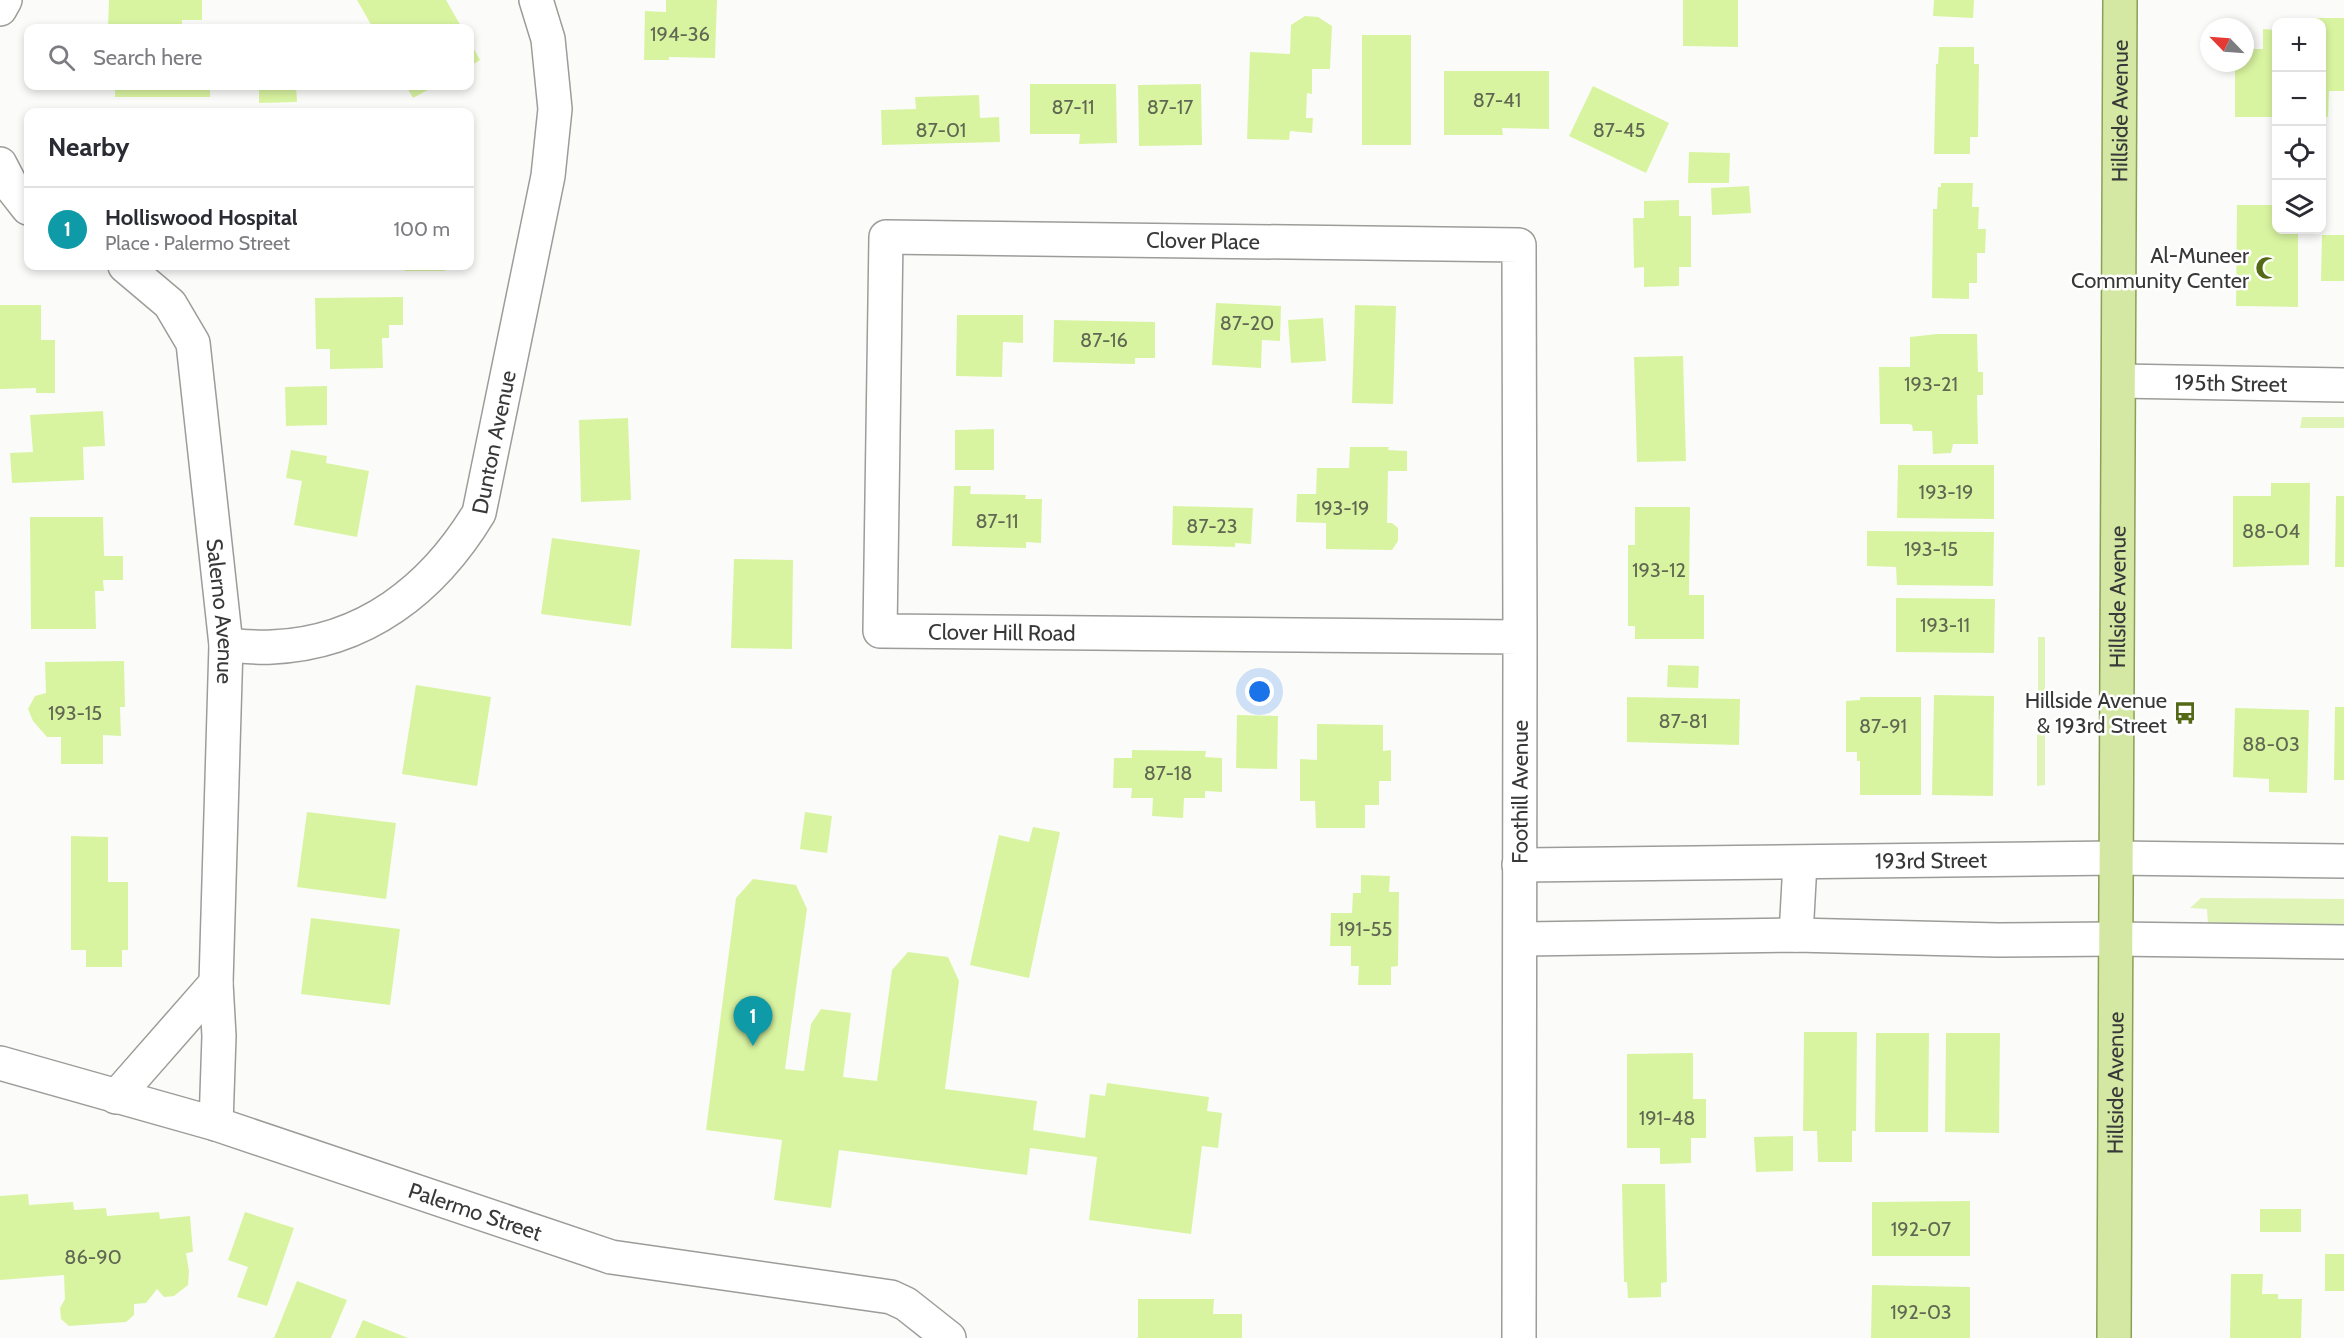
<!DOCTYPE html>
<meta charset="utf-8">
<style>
body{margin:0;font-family:Cabin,sans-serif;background:#f2f2f3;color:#2b2b33}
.controls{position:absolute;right:18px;top:18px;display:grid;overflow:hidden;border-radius:12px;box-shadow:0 3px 9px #0003}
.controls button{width:54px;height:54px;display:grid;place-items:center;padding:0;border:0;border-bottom:2px solid #e1e1e2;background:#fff;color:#2b2b33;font:30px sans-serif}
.compass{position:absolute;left:2200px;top:18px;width:54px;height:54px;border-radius:50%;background:#fff;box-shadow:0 3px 9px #0003;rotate:295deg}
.you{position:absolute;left:1260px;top:692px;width:21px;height:21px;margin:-15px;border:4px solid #fff;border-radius:50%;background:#1a73e8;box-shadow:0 0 0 9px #1a73e833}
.badge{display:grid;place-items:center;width:39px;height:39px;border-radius:50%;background:#0b8043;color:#fff;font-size:20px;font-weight:700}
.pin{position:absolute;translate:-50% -50px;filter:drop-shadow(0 2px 3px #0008)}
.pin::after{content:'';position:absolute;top:32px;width:21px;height:18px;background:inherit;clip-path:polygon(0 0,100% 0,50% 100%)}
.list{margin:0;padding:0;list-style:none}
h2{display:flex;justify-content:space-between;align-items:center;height:78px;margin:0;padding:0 24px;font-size:26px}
h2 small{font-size:20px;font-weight:400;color:#7c7c81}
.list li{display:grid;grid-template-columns:39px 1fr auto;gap:18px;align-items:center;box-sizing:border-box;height:84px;padding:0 24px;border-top:2px solid #e1e1e2}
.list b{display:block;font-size:22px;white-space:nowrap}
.list p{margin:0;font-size:20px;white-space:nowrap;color:#7c7c81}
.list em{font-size:20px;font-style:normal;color:#7c7c81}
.icon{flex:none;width:33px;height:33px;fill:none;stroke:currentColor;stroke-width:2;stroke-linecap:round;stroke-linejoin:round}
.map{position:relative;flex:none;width:2344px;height:1338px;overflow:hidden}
.search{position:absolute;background:#fff;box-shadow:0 3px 9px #0003;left:24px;top:24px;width:450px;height:66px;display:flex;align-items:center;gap:15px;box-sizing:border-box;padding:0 21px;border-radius:12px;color:#7c7c81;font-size:22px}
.panel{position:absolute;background:#fff;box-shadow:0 3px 9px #0003;left:24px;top:108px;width:450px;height:162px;border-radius:12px}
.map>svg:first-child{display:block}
</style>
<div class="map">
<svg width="2344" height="1338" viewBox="0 0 2344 1338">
<rect width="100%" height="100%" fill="#fbfcf9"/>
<!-- green -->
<path fill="#e0f4b8" d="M 2302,417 L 2344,417 L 2344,428 L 2300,428 Z
M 2038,637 L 2045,637 L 2045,699 L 2038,699 Z
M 2037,724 L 2045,724 L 2045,785 L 2037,786 Z
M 2201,898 L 2344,899 L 2344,925 L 2208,925 L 2207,909 L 2190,908 Z"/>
<!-- building -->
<path fill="#d9f4a1" d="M 109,0 L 202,0 L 202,20 L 182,20 L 182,28 L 108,28 Z
M 357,0 L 446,0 L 462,28 L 373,28 Z
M 666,0 L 717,0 L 715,58 L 669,57 L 669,60 L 644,60 L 645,11 L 666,12 Z
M 1683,0 L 1738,0 L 1738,47 L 1683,46 Z
M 1934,0 L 1974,0 L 1973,18 L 1933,16 Z
M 1305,16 L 1318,17 L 1332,26 L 1330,69 L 1312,69 L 1312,94 L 1307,93 L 1306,118 L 1313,118 L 1312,133 L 1290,131 L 1289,140 L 1247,139 L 1250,52 L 1290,54 L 1291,25 Z
M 2299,18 L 2344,18 L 2344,91 L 2329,91 L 2328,117 L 2322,117 L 2322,22 L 2299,22 Z
M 2263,29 L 2276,30 L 2276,117 L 2235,117 L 2235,63 L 2245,63 L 2245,49 L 2263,49 Z
M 1362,35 L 1411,35 L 1411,145 L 1362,145 Z
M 470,42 L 480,60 L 470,66 Z
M 1939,47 L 1974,47 L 1974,64 L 1979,64 L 1978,137 L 1970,137 L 1970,154 L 1934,154 L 1936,64 L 1938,64 Z
M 1444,71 L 1549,71 L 1549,129 L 1502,128 L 1503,135 L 1444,135 Z
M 1030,84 L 1116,84 L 1117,143 L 1079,144 L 1080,134 L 1030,134 Z
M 1201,84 L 1202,145 L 1139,146 L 1138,85 Z
M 115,86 L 210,86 L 210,97 L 115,97 Z
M 259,86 L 296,86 L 297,102 L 259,103 Z
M 406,86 L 435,86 L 413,98 Z
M 1593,86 L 1669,123 L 1646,173 L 1569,136 Z
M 979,95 L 980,118 L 999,117 L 1000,142 L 882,145 L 881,110 L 916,109 L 915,97 Z
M 1689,152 L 1730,153 L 1729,183 L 1688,183 Z
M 1941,183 L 1973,183 L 1972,207 L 1979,207 L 1978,229 L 1986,229 L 1985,253 L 1977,253 L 1977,283 L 1969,283 L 1969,299 L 1932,298 L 1933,209 L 1937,209 L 1938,187 L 1941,187 Z
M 1749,186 L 1751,213 L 1712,215 L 1711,188 Z
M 1679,200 L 1679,216 L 1691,216 L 1691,267 L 1679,267 L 1679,286 L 1644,287 L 1644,267 L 1634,268 L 1633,218 L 1644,218 L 1644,201 Z
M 2237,205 L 2276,205 L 2276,230 L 2298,230 L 2298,307 L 2236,306 Z
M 2322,235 L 2344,235 L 2344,281 L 2321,281 Z
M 405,266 L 445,266 L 445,271 L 405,271 Z
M 403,297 L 403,325 L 389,325 L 389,338 L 382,338 L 383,368 L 330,369 L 330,349 L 316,349 L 315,298 Z
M 1216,303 L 1281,306 L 1280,341 L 1262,340 L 1261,368 L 1212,365 Z
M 0,305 L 41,305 L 41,340 L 55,340 L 55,393 L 36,393 L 36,388 L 0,389 Z
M 1355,305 L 1396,306 L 1393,404 L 1352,403 Z
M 957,315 L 1023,315 L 1023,343 L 1003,342 L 1002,377 L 956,376 Z
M 1323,318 L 1326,361 L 1291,363 L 1288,320 Z
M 1054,320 L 1155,322 L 1155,358 L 1135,358 L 1135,364 L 1053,362 Z
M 1937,334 L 1977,334 L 1978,372 L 1983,372 L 1983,395 L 1977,395 L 1978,444 L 1953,444 L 1951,453 L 1933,454 L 1932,431 L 1913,431 L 1912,425 L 1909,424 L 1880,424 L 1879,367 L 1910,367 L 1910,337 Z
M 1683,356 L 1686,461 L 1637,462 L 1634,357 Z
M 327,386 L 327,425 L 286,426 L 285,387 Z
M 103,411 L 105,446 L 83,447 L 84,480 L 12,483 L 10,453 L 33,452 L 30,415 Z
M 628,418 L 631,500 L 581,502 L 579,420 Z
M 994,429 L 994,470 L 955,470 L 955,430 Z
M 1350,447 L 1389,447 L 1388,450 L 1407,451 L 1407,471 L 1388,471 L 1387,523 L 1392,523 L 1398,528 L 1398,541 L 1392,550 L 1326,549 L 1326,523 L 1296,522 L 1297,494 L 1316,494 L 1317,468 L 1349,468 Z
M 291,450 L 327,456 L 326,463 L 369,471 L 357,537 L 294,525 L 302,481 L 286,478 Z
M 1898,465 L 1994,465 L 1994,519 L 1897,518 Z
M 2271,483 L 2310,483 L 2309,565 L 2233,567 L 2233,496 L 2271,496 Z
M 954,486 L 971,486 L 970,494 L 1026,495 L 1025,499 L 1042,499 L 1041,543 L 1026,542 L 1026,548 L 952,546 Z
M 2336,496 L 2344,496 L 2344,567 L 2335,567 Z
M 1173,506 L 1253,508 L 1251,544 L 1235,543 L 1235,547 L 1172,545 Z
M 1635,507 L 1690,507 L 1689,595 L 1704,595 L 1704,639 L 1635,639 L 1635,626 L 1628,626 L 1628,545 L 1635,545 Z
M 30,517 L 103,517 L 104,556 L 123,556 L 123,580 L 103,580 L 104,591 L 95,591 L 96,629 L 31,629 Z
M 1867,531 L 1994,532 L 1993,586 L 1897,585 L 1896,567 L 1867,566 Z
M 552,538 L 640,550 L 631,626 L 541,614 Z
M 734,559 L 793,560 L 792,649 L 731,648 Z
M 1896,598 L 1995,599 L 1994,653 L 1896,652 Z
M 124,661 L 125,707 L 120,707 L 121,736 L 103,735 L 103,764 L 61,764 L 61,737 L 47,737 L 33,721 L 28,709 L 35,696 L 46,693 L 45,662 Z
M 1668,665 L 1699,666 L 1698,688 L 1667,687 Z
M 416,685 L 491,697 L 477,786 L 402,774 Z
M 1934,695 L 1994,696 L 1993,796 L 1932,795 Z
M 1627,697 L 1740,699 L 1739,745 L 1627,742 Z
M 1860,697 L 1921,697 L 1921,795 L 1860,795 L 1860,761 L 1857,761 L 1857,752 L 1846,752 L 1846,701 L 1860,700 Z
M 2335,707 L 2344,707 L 2344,780 L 2334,780 Z
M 2235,708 L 2309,710 L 2307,793 L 2269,792 L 2269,779 L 2233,777 Z
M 1237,715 L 1278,716 L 1277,769 L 1236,768 Z
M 1317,724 L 1383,725 L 1383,751 L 1391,750 L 1391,781 L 1379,781 L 1379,805 L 1365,805 L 1365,828 L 1316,828 L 1315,801 L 1300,801 L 1300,759 L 1317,760 Z
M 1132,750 L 1206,751 L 1205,757 L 1222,758 L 1222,792 L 1205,791 L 1205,798 L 1184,798 L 1183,818 L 1152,816 L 1153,798 L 1131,798 L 1132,788 L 1113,788 L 1114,758 L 1132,758 Z
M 307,812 L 396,823 L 386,899 L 297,887 Z
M 805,812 L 832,816 L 827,853 L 800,849 Z
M 1033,827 L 1060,832 L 1029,978 L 970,965 L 999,835 L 1029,842 Z
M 71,836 L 108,837 L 108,882 L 128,882 L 128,950 L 122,950 L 122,967 L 86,967 L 86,950 L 71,950 Z
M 1361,875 L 1390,876 L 1389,892 L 1399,892 L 1398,966 L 1391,967 L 1391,985 L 1358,985 L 1359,966 L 1351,966 L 1351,946 L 1330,946 L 1331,913 L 1352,913 L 1353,893 L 1361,893 Z
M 753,879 L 796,885 L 807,909 L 785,1069 L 804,1071 L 811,1024 L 821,1009 L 851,1013 L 843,1077 L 877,1081 L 892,970 L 908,952 L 948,957 L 959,981 L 945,1089 L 1037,1101 L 1033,1130 L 1085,1138 L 1090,1094 L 1105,1096 L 1107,1083 L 1209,1097 L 1207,1111 L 1222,1113 L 1218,1148 L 1202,1146 L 1191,1234 L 1089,1220 L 1097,1157 L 1030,1148 L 1027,1175 L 839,1150 L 831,1208 L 774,1200 L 782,1140 L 706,1130 L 736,898 Z
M 311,918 L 400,929 L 390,1005 L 301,994 Z
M 1804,1032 L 1857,1032 L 1856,1131 L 1852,1131 L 1852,1162 L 1818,1162 L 1817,1131 L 1803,1131 Z
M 1876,1033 L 1929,1033 L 1928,1132 L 1875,1132 Z
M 1946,1033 L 2000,1033 L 1999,1133 L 1945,1132 Z
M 1693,1053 L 1693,1099 L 1706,1099 L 1706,1138 L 1691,1138 L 1691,1163 L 1660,1164 L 1660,1148 L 1627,1148 L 1627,1054 Z
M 1793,1136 L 1793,1171 L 1756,1172 L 1754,1137 Z
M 1622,1184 L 1665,1184 L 1667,1282 L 1661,1283 L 1661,1297 L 1628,1298 L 1627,1282 L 1624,1282 Z
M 28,1194 L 29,1205 L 73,1202 L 74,1210 L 106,1208 L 107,1216 L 159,1212 L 160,1219 L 190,1216 L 193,1252 L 186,1253 L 189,1271 L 188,1285 L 174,1296 L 164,1297 L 157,1289 L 146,1303 L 134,1304 L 134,1315 L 126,1322 L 69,1326 L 61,1319 L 60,1308 L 65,1299 L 64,1275 L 0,1280 L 0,1196 Z
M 1970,1201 L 1970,1256 L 1872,1256 L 1872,1202 Z
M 2260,1209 L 2301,1209 L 2301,1232 L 2260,1232 Z
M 245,1212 L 294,1228 L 267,1306 L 237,1297 L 248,1267 L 228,1260 Z
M 2325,1254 L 2344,1254 L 2344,1291 L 2325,1291 Z
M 2231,1274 L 2263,1274 L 2262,1294 L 2278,1294 L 2278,1299 L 2302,1299 L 2301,1338 L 2230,1338 Z
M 297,1281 L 347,1300 L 331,1338 L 274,1338 Z
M 1872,1285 L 1970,1287 L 1970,1338 L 1871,1338 Z
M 1138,1299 L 1214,1299 L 1213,1314 L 1242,1314 L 1242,1338 L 1138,1338 Z
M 363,1320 L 408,1338 L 355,1338 Z"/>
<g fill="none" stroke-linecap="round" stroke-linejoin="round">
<!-- street casing -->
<g stroke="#9b9d99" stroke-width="36">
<g id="street">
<path d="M 0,9 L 5,0"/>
<path d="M 0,164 L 13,189 L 28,208"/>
<path id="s1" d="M 125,266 L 170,304 L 193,343 L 226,645 L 216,983 L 219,1036 L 216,1124"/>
<path id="s2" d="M 2119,381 L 2344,385"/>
<path id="s3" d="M 226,645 C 241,646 257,648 272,647 C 365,643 433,589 479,513 L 548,176 L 555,109 L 548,39 L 536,0"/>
<path id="s4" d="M 1519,865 L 2115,858 L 2344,861"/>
<path d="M 1796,935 L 1800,863"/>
<path d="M 1522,939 L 1796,935 L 1998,940 L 2114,939 L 2344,942"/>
<path id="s5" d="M 0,1063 L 216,1124 L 611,1257 L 891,1297 L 906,1304 L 949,1338"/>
<path d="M 116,1097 L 216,983"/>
<path id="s6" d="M 1519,1338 C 1520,1110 1519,882 1520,655 L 1520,637 L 1519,252 L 1519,245 L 886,237 L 880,631 L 1520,637"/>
</g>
</g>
<!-- primary casing -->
<g stroke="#8aa056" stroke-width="36">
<g id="primary">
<path id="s7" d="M 2114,1338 L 2120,0"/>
</g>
</g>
<!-- street -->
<use href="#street" stroke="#fff" stroke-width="33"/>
<!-- primary -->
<use href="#primary" stroke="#d4e8a4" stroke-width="33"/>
</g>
<!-- icons -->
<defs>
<g id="mosque-bare" transform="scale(1.8)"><path d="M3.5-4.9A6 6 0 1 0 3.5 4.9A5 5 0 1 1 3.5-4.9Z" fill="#546916" stroke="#fff" stroke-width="2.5" paint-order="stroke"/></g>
<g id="bus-bare" transform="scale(1.8)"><path d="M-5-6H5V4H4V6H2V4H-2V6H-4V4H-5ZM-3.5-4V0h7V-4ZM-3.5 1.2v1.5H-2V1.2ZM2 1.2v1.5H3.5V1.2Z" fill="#546916" stroke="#fff" stroke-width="2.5" paint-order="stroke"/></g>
</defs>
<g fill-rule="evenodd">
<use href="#mosque-bare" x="2267" y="268"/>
<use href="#bus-bare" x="2185" y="713"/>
</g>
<g text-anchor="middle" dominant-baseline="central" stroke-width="5" stroke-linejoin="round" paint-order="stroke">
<!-- number labels -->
<g font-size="20" fill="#606752">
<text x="680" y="34">194-36</text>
<text x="1497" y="100">87-41</text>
<text x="1073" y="107">87-11</text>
<text x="1170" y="107">87-17</text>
<text x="941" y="130">87-01</text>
<text x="1619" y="130">87-45</text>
<text x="1247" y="323">87-20</text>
<text x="1104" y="340">87-16</text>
<text x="1931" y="384">193-21</text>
<text x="1946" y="492">193-19</text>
<text x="1342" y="508">193-19</text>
<text x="997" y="521">87-11</text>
<text x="1212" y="526">87-23</text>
<text x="2271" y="531">88-04</text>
<text x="1931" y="549">193-15</text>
<text x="1659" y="570">193-12</text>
<text x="1945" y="625">193-11</text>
<text x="75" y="713">193-15</text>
<text x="1683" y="721">87-81</text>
<text x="1883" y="726">87-91</text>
<text x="2271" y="744">88-03</text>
<text x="1168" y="773">87-18</text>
<text x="1365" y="929">191-55</text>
<text x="1667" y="1118">191-48</text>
<text x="1921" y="1229">192-07</text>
<text x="93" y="1257">86-90</text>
<text x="1921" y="1312">192-03</text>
</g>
<!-- street labels -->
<g font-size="22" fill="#373837" stroke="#fff">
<text stroke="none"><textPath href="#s7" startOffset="1227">Hillside Avenue</textPath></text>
<text transform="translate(1203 241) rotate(1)">Clover Place</text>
<text stroke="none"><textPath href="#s2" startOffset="112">195th Street</textPath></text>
<text stroke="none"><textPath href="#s3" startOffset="376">Dunton Avenue</textPath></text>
<text stroke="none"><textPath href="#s7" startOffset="741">Hillside Avenue</textPath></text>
<text stroke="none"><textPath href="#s1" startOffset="374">Salerno Avenue</textPath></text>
<text stroke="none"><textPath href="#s6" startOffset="2242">Clover Hill Road</textPath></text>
<text stroke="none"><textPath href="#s6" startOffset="546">Foothill Avenue</textPath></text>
<text stroke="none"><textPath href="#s4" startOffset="412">193rd Street</textPath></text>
<text stroke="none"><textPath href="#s7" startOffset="255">Hillside Avenue</textPath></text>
<text stroke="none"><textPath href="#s5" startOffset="498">Palermo Street</textPath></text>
</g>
<!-- poi labels -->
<g font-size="22" fill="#373837" stroke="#fff" text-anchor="end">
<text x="2249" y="255">Al-Muneer<tspan x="2249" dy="25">Community Center</tspan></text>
<text x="2167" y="700">Hillside Avenue<tspan x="2167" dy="25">&amp; 193rd Street</tspan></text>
</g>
</g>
</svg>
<div class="controls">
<button>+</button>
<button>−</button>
<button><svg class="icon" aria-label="locate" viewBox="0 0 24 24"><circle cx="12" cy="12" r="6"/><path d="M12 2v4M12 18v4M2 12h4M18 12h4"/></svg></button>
<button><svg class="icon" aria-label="layers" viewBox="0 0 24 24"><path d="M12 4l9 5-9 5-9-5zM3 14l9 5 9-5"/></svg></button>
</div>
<svg class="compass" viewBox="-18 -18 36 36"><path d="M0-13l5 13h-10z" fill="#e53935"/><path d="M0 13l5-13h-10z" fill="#7c7c81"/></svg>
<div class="you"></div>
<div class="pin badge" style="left:753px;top:1046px;background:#0f9aa8">1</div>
<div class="search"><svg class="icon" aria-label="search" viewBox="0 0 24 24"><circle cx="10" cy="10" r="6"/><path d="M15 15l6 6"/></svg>Search here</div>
<section class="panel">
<h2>Nearby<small></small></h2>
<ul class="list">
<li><span class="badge" style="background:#0f9aa8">1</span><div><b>Holliswood Hospital</b><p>Place · Palermo Street</p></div><em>100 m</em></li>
</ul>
</section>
</div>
